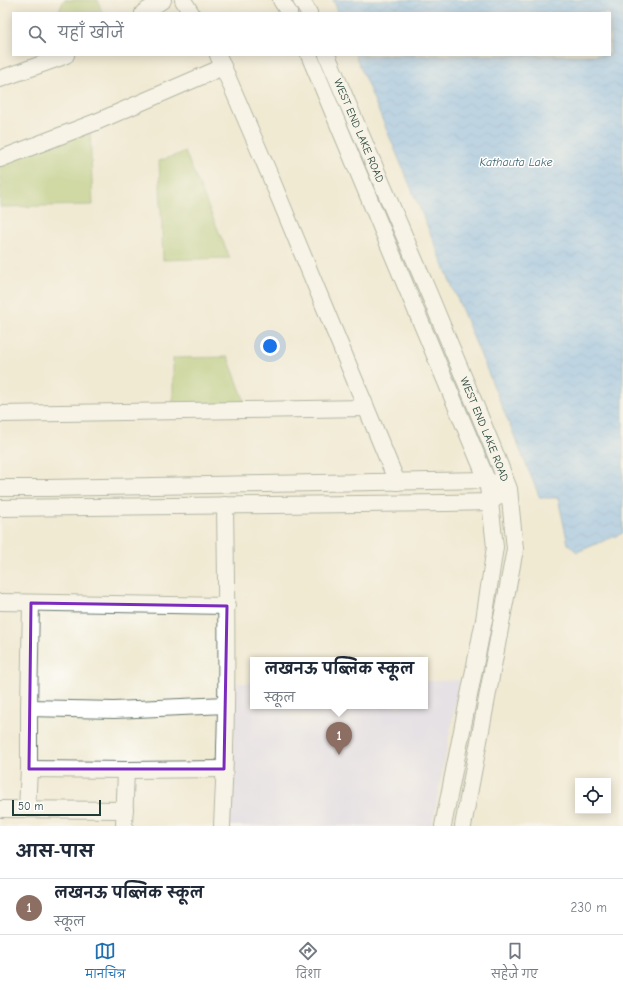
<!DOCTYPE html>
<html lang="hi">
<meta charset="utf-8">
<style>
body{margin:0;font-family:"Comic Neue","Playpen Sans Deva",sans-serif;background:#f2f2f3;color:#1f2937}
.controls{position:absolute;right:12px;bottom:12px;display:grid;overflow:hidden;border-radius:0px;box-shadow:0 2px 10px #0003}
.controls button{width:36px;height:36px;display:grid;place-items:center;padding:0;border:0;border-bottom:1px solid #e0e1e3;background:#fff;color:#1f2937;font:20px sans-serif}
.scale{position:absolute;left:12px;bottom:10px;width:89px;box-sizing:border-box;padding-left:4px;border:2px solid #1f3d34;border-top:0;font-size:11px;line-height:14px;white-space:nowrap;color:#1f3d34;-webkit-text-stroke:3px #fff;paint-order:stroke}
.you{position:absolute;left:270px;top:346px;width:14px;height:14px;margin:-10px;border:3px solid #fff;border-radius:50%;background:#1a73e8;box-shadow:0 0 0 6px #1a73e833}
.badge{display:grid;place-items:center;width:26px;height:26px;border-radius:50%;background:#1f6fb2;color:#fff;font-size:13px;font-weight:700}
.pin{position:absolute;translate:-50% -33px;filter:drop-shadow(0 1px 2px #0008)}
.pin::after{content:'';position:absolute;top:21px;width:14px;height:12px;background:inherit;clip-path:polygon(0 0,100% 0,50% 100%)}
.popup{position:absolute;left:250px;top:657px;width:178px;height:52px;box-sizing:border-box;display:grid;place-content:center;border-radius:0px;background:#fff;filter:drop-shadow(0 1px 3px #0005);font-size:13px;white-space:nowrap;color:#747a83}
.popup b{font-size:15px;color:#1f2937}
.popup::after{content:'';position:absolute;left:50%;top:100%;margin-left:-8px;border:8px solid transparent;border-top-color:#fff}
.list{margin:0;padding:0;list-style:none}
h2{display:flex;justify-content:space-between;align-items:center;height:52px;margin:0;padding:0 16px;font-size:17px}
h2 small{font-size:13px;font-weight:400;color:#747a83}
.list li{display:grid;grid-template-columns:26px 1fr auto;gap:12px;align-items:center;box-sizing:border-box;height:56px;padding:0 16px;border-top:1px solid #e0e1e3}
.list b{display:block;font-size:15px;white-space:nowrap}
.list p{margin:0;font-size:13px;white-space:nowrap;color:#747a83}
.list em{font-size:13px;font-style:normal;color:#747a83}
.icon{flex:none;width:22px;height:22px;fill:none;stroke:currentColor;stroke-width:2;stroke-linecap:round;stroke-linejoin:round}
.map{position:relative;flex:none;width:623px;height:826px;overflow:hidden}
.search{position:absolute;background:#fff;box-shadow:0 2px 10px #0003;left:12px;right:12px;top:12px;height:44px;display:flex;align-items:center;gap:10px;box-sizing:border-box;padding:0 14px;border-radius:0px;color:#747a83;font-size:15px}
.sheet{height:108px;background:#fff}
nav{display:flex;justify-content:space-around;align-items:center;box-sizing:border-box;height:56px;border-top:1px solid #e0e1e3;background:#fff;font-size:11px;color:#747a83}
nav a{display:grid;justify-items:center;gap:2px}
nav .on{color:#1f6fb2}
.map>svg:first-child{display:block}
</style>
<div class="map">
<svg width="623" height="826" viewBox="0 0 623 826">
<defs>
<pattern id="water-waves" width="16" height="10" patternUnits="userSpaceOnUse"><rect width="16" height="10" fill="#81bbf3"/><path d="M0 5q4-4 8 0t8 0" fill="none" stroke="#6999c6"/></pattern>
</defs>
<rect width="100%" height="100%" fill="#fff"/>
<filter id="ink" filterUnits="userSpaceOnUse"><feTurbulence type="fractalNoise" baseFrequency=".025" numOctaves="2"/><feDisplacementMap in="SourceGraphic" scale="8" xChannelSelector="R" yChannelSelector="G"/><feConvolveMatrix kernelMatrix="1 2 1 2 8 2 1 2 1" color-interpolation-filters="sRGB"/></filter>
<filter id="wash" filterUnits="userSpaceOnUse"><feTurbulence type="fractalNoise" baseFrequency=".012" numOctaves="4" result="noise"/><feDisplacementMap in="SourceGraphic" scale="16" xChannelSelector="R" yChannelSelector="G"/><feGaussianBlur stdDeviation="0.9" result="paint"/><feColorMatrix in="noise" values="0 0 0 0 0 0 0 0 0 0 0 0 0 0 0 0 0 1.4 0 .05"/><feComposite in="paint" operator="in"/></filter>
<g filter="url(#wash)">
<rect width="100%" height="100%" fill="#f0ead3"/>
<!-- built -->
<path fill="#d9d7f8" d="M 460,680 L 432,826 L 229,826 L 236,683 L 253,683 L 253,706 L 425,706 L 425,681 Z"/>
<!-- park -->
<path fill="#a8c56c" stroke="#648150" d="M 64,0 L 98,0 L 102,13 L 58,13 Z
M 90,129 L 93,205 L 0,207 L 0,164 Z
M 185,152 L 230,258 L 163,260 L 159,161 Z
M 228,357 L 246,405 L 173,407 L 173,358 Z"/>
<!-- water -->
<path fill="url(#water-waves)" stroke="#507c94" d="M 333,0 L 623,0 L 623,533 L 577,552 L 568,544 L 558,498 L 540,498 L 431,235 L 355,55 L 610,55 L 610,13 L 339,13 Z"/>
</g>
<g filter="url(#ink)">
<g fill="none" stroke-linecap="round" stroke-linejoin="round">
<!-- minor casing -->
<g stroke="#687a6c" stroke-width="18">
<g id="minor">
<path d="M 183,0 L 191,13"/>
<path d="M 281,0 L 289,13"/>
<path d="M 301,0 L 309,13"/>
<path d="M 143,13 L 163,0"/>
<path d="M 218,55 L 268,171 L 397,482"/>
<path d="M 309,55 L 487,480 L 490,502 L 495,547 L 484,620 L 443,826"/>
<path id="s1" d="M 327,55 L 430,296 L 493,448 L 509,489 L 515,549 L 463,826"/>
<path d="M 0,79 L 59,58 L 66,55"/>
<path d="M 0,159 L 96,122 L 223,67"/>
<path d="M 0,414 L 366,408"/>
<path d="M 0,488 L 47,488 L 487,480 L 496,484"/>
<path d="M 0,508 L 446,503 L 490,502 L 499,496"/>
<path d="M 0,602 L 227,606"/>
<path d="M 29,708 L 114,710 L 226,705"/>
<path d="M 29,769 L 126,770 L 224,769"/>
<path d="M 0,809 L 125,810"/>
<path d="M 27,809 L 29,769 L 29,708 L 31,603"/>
<path d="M 124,826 L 126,770"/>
<path d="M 222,826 C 223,800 225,773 225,747 C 228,666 226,586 225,505"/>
</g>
</g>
<!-- minor -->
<use href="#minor" stroke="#fff" stroke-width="16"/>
</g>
</g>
<!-- marked area -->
<path d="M0 0H623V826H0ZM 31,603 L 227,606 L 224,769 L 29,769 Z" fill="#f0ead3" fill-opacity=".55" fill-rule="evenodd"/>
<path fill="none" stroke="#7b2cbf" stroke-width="3" stroke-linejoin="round" d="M 31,603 L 227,606 L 224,769 L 29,769 Z"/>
<g text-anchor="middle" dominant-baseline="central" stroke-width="3" stroke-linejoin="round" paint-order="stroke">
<!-- street labels -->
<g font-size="11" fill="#1f3d34" stroke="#fff">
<text stroke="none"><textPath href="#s1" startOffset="82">WEST END LAKE ROAD</textPath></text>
<text stroke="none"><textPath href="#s1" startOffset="406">WEST END LAKE ROAD</textPath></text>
</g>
<!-- water labels -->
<g font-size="12" font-style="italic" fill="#3c636d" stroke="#fff">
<text x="516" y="162">Kathauta Lake</text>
</g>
</g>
</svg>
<div class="controls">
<button><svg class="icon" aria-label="locate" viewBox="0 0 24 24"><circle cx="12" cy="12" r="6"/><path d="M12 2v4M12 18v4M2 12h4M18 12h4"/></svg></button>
</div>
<div class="scale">50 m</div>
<div class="you"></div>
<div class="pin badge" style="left:339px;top:755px;background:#8d6e63">1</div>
<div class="popup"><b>लखनऊ पब्लिक स्कूल</b>स्कूल</div>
<div class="search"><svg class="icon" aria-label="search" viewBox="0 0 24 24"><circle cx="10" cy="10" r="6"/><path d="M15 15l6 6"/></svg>यहाँ खोजें</div>
</div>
<section class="sheet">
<h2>आस-पास<small></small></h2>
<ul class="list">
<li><span class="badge" style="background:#8d6e63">1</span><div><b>लखनऊ पब्लिक स्कूल</b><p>स्कूल</p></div><em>230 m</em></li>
</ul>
</section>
<nav>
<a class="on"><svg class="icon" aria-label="map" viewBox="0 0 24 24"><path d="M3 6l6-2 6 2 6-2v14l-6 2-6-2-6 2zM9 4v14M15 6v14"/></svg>मानचित्र</a>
<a><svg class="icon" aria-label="directions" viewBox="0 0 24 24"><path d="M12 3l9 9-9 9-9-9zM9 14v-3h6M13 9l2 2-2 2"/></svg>दिशा</a>
<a><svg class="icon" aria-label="saved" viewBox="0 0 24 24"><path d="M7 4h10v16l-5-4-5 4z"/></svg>सहेजे गए</a>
</nav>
